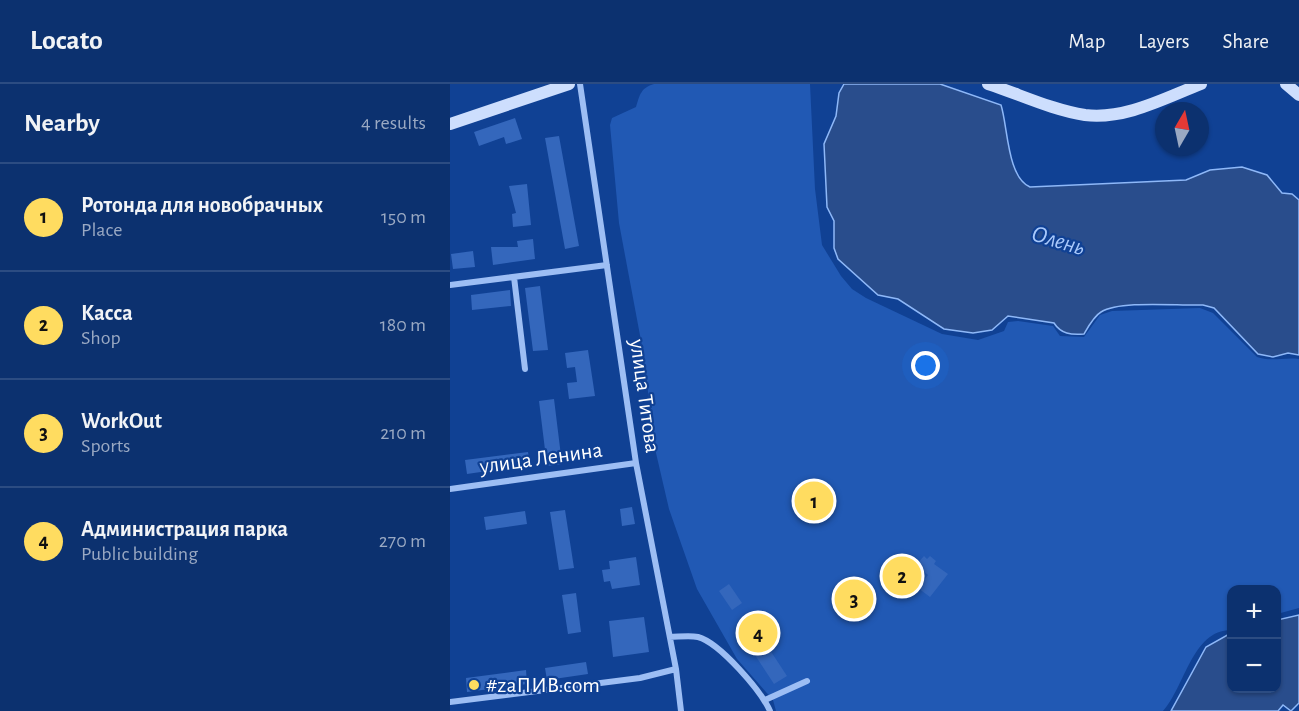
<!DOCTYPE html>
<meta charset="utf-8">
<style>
body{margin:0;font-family:"Alegreya Sans",sans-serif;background:#153974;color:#f1f3f6}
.controls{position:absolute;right:18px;bottom:18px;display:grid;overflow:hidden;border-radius:12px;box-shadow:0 2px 4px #0004}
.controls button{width:54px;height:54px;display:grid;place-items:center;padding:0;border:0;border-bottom:2px solid #2c4c82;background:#0c316f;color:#f1f3f6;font:30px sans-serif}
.compass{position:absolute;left:705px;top:18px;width:54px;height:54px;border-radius:50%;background:#0c316f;box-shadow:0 2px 4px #0004;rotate:9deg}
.you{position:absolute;left:476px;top:282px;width:21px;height:21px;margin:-15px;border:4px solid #fff;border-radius:50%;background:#1a73e8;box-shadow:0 0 0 9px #1a73e833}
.badge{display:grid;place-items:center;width:39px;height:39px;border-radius:50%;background:#ffdc60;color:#111;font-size:20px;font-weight:700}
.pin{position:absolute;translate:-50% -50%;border:3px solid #fff;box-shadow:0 2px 6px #0006}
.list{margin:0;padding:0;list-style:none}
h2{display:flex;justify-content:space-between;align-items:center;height:78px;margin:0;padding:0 24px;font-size:26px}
h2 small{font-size:20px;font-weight:400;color:#9aa9c3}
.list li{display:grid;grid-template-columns:39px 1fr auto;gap:18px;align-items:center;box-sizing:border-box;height:108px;padding:0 24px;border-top:2px solid #2c4c82}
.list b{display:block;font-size:22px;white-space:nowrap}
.list p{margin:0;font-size:20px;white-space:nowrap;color:#9aa9c3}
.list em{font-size:20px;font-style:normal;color:#9aa9c3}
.map{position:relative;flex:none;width:849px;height:627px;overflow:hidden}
header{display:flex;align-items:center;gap:36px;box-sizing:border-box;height:84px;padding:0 30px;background:#0c316f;border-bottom:2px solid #2c4c82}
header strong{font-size:28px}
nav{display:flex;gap:33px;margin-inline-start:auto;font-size:21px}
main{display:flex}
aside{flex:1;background:#0c316f}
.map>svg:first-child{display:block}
</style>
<header>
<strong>Locato</strong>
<nav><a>Map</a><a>Layers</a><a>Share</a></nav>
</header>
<main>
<aside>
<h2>Nearby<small>4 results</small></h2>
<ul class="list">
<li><span class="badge">1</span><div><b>Ротонда для новобрачных</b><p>Place</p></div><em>150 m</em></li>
<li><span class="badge">2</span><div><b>Касса</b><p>Shop</p></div><em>180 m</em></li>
<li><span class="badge">3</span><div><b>WorkOut</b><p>Sports</p></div><em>210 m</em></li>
<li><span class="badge">4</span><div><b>Администрация парка</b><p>Public building</p></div><em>270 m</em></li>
</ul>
</aside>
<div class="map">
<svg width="849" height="627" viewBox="0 0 849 627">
<rect width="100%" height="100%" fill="#104194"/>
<!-- green -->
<path fill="#2159b4" d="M 204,0 L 360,0 L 365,105 L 372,161 L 391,192 L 402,205 L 416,214 L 492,250 L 528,256 L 554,247 L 558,238 L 568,237 L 603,242 L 610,252 L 634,253 L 650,231 L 662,227 L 750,224 L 763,229 L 807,273 C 820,278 835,273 849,275 L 849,524 L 827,530 L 826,506 L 782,506 L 781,546 C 742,546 735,603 713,627 L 326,627 L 323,616 L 287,575 L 247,505 L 219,425 L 206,369 L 192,262 L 169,139 L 160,41 L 162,34 L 186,23 C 190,10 191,4 204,0 Z"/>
<!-- water -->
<path fill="#294d8c" stroke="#8eb8f8" stroke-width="1.5" d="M 394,0 L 490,0 L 551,21 C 558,43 557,93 580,103 L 736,96 L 760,86 L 792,83 L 817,91 L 832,109 L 842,110 L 849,116 L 849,271 L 838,269 L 823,273 L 808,270 L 764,224 L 753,221 C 727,222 671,216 651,228 C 644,232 638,243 634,250 C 621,251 611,250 604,239 L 558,232 L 542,246 L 523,249 L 494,245 L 448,215 L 428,211 L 388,175 L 384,164 L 384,137 L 377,123 L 374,60 L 386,32 L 389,9 Z
M 849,531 L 849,619 L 841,627 L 833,621 L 828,627 L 721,627 L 756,563 L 781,549 L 782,604 L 826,604 L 827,536 Z"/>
<!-- building -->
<path fill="#3467bc" d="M 65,34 L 72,55 L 56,60 L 54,53 L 29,62 L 24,48 Z
M 109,52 L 129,162 L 115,165 L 95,54 Z
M 77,100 L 81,141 L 63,143 L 62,130 L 66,129 L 59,102 Z
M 83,155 L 85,175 L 43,181 L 41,163 L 68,163 L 67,157 Z
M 23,167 L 25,183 L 3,185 L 1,170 Z
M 90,202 L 98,266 L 83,267 L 75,204 Z
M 60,206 L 61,222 L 22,226 L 21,211 Z
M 138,266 L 145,312 L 119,315 L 117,299 L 127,298 L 125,283 L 117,284 L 115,269 Z
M 104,315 L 112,380 L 97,382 L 89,317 Z
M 78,368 L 80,381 L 17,390 L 15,376 Z
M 182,423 L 185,440 L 172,442 L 170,425 Z
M 115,426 L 124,484 L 109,486 L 100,428 Z
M 75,427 L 77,440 L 36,446 L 34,433 Z
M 474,472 L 477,475 L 480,472 L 486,477 L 484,480 L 498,490 L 480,513 L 468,504 L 478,491 L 466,481 Z
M 186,473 L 190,501 L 162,505 L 160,497 L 154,498 L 152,486 L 160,485 L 159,477 Z
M 279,500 L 292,519 L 282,526 L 269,507 Z
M 126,509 L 131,548 L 118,550 L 112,511 Z
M 194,533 L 199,568 L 163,573 L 159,537 Z
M 306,534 L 318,555 L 314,557 L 337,592 L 324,600 L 305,571 L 309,569 L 296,549 L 293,550 L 290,544 Z
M 136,578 L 138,590 L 97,596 L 95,584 Z
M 76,586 L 77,600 L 17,608 L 16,594 Z"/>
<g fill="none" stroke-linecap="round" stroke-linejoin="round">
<!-- street -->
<path stroke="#9dbef4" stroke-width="6" d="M 130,0 L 186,379 L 226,585 L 231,627
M 64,193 L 75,285
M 0,201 L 157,181
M 0,405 L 186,379
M 220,553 C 228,553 239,551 248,553 C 270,559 311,607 320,627
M 315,616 L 357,597
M 0,618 L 190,594 L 226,585"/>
<!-- secondary -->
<path stroke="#cddefd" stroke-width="12" d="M 538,0 C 569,10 602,26 635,31 C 675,36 715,14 751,0
M 836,0 L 849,11
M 0,40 L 119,0"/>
</g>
<!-- markers -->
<circle fill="#ffdc60" stroke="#104194" stroke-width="2" cx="24" cy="601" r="6"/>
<g text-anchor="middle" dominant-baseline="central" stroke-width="4.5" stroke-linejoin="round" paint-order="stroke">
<!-- street labels -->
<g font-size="22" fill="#fff" stroke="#104194">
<text transform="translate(195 312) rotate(82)">улица Титова</text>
<text transform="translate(91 374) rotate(-8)">улица Ленина</text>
</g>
<!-- poi labels -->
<g font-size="22" fill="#fff" stroke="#104194" text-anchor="start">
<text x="36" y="601">#zaПИВ.com</text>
</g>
<!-- water labels -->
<g font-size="24" font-style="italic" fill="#a9c9fb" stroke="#104194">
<text transform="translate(608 157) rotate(17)">Олень</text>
</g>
</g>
</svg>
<div class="controls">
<button>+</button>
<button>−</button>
</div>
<svg class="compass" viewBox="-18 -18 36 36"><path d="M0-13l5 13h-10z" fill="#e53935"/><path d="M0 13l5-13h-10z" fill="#9aa9c3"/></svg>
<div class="you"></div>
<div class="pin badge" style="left:364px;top:417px">1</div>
<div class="pin badge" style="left:452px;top:492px">2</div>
<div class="pin badge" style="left:404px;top:515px">3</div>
<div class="pin badge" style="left:308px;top:549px">4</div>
</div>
</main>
